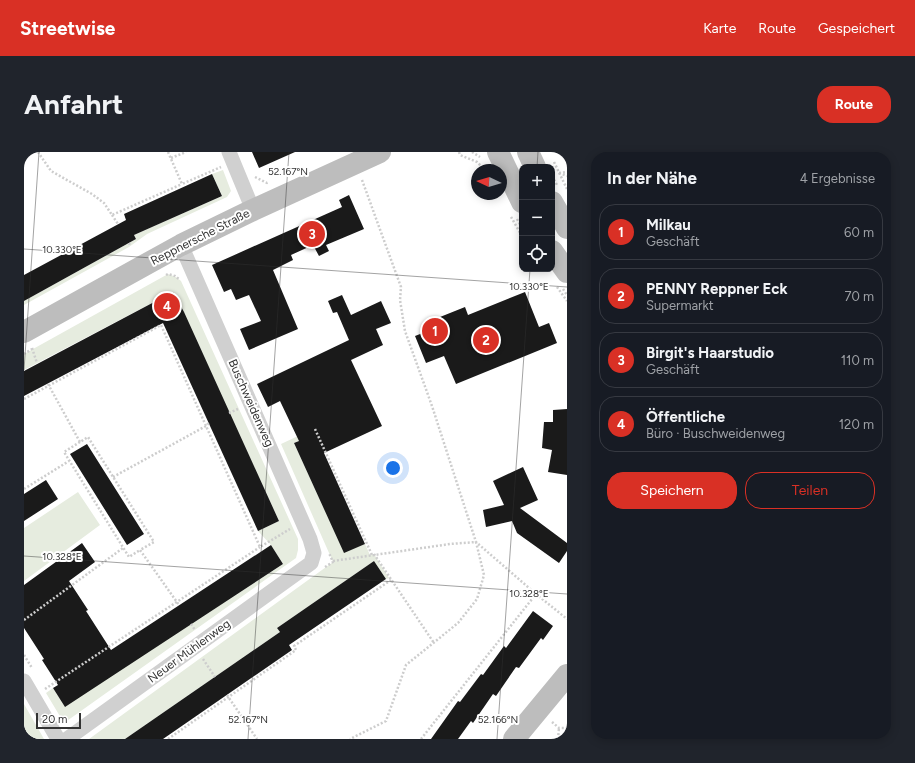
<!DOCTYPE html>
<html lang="de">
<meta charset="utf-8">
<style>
body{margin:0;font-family:Figtree,sans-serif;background:#20242c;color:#f1f3f6}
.controls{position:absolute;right:12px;top:12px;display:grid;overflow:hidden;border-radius:8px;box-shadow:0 2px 10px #0003}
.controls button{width:36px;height:36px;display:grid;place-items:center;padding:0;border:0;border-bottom:1px solid #363941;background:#171b24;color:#f1f3f6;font:20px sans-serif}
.compass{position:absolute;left:447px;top:12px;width:36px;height:36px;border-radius:50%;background:#171b24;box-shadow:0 2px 10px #0003;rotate:274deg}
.scale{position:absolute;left:12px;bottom:10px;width:45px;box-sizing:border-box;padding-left:4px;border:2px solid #333;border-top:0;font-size:11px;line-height:14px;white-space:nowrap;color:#333;-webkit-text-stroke:3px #fff;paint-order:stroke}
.you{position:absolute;left:369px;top:316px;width:14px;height:14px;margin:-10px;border:3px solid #fff;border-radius:50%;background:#1a73e8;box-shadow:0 0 0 6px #1a73e833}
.badge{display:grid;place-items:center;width:26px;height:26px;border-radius:50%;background:#d93025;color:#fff;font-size:13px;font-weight:700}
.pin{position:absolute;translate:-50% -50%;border:2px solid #fff;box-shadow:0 1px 4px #0006}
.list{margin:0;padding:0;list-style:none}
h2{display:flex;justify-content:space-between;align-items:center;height:52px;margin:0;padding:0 16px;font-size:17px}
h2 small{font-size:13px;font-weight:400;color:#9ea1a6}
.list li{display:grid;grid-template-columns:26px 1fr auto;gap:12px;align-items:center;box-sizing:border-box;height:56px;margin:0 8px 8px;padding:0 8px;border:1px solid #363941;border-radius:16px}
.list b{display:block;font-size:15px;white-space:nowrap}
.list p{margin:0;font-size:13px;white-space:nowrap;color:#9ea1a6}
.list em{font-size:13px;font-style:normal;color:#9ea1a6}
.actions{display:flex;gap:8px;padding:12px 16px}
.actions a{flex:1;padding:9px 0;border:1px solid #d93025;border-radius:16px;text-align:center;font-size:14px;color:#d93025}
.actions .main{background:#d93025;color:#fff}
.icon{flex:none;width:22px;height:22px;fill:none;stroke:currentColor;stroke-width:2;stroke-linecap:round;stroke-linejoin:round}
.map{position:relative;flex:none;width:543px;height:587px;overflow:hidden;border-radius:16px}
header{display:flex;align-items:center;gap:24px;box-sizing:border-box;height:56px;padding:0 20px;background:#d93025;color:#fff}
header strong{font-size:19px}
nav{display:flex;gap:22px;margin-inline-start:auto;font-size:14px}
.intro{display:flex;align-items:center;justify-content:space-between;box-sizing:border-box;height:96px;padding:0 24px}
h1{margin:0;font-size:28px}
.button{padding:10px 18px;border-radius:16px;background:#d93025;color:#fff;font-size:14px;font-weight:700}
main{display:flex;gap:24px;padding:0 24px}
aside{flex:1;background:#171b24;border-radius:16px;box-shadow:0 2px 10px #0003}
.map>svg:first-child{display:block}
</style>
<header>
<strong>Streetwise</strong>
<nav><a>Karte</a><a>Route</a><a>Gespeichert</a></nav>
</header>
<div class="intro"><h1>Anfahrt</h1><a class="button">Route</a></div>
<main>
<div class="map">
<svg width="543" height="587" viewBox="0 0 543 587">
<rect width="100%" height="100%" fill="#fff"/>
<!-- green -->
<path fill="#e6ecdf" d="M 199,18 L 207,39 L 203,45 L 123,82 L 105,95 L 0,153 L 0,149 L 112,87 L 110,83 L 198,44 L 188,22 Z
M 144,122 L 152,125 L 157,129 L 274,387 L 274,398 L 272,406 L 40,571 L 22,541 L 29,536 L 41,554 L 259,412 L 247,393 L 234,379 L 255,369 L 149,140 L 0,218 L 0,202 Z
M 289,277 L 291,282 L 270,291 L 320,400 L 341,392 L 346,403 L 350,402 L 365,426 L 362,427 L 350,409 L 253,476 L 256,480 L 101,587 L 65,587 L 309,410 L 257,292 Z
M 54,340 L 76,373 L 0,429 L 0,376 Z
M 0,552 L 20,587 L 0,587 L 4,584 L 0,576 Z"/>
<!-- building -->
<path fill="#1a1a1a" d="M 228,0 L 271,0 L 235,16 Z
M 188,22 L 198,44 L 110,83 L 112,87 L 0,149 L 0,123 L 102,68 L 100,62 Z
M 325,43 L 340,77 L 302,93 L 305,99 L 295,104 L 289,93 L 267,103 L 269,108 L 249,118 L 274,177 L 225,198 L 216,177 L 237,169 L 225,143 L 212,148 L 207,137 L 200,140 L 188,113 L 318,55 L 315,48 Z
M 149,140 L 160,160 L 255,369 L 234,379 L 139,171 L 0,244 L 0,219 Z
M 501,140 L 515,175 L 525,171 L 533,191 L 432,232 L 420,204 L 402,211 L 391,184 L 409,177 L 406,169 L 441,155 L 444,163 Z
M 318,143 L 327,163 L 357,149 L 367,171 L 352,177 L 359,193 L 327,208 L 358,274 L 300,301 L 341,392 L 320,401 L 270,291 L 275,289 L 256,249 L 244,255 L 233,232 L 325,188 L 313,160 L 309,161 L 304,149 Z
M 543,257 L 543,323 L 524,320 L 528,298 L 518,296 L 520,270 L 529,270 L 529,258 Z
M 63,292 L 120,382 L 103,393 L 46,302 Z
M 499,315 L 514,348 L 496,356 L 543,391 L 543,399 L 535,411 L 493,381 L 488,369 L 462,375 L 459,358 L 480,353 L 469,329 Z
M 22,328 L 34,347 L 0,369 L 0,342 Z
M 58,391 L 71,410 L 45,429 L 64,458 L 62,459 L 87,498 L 247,393 L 259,412 L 41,555 L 29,536 L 34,533 L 18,508 L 20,507 L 0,476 L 0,433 Z
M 350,409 L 362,427 L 265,493 L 268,498 L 139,587 L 101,587 L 256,480 L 253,476 Z
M 509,459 L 529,474 L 519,488 L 517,486 L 495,516 L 492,515 L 472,544 L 469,542 L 449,571 L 447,569 L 434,587 L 407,587 L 434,549 L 436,550 L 457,522 L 459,523 L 480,494 L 482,496 Z"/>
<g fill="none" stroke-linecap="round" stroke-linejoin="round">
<!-- path -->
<path stroke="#cdcdcd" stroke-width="2.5" stroke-dasharray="2 2" stroke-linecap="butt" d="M 14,0 L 27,19 L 68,42 L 80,51 L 88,63 L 158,32
M 144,0 L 158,32 L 197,15
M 435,0 L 436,3 L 453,10 L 461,18
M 448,0 L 456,5
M 147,6 L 162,0
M 530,10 L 543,37
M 535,21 L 543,24
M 535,21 L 543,20
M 528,24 L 533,33
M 231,25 L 243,31 L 245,30
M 338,28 L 377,135 L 376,148 L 381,179 L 408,254 L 452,390 L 512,442 L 543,467
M 88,63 L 94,72
M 487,65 L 498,84
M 493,67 L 498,76
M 105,91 L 106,94
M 142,123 L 144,122 L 151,124 L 156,128
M 533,135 L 543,149
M 539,137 L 543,143
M 8,196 L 13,211
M 0,202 L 8,197
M 24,232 L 56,290 L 64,285 L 130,390 L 116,398 L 155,453
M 0,247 L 137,173 L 236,395 L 266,377
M 205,261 L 214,257
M 291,277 L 348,403
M 56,290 L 40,300 L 105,405 L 116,398
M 89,325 L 182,274 L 185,271
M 0,337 L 45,309
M 350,402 L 410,491
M 309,409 L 426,392 L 452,390 L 460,423 L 453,447 L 434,471 L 382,513 L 362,569 L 326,587
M 301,415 L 309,410 L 305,401
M 0,468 L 99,396
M 167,472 L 171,478
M 0,503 L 8,516
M 179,507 L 191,525
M 21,537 L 236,395
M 203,543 L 233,587
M 528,570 L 535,576 L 543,576
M 144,587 L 272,498 L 270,494 L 367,428
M 397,587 L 512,442
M 534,587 L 535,576"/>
<!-- street -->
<path stroke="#d0d0d0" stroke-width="15" d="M 205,0 L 229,58
M 0,529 L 34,587
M 43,587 L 287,411 L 290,401 L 286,387 L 157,93"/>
<!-- secondary -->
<path stroke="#bdbdbd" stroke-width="22" d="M 474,0 L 498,50
M 504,0 L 511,15
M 528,50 L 543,76
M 528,99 L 543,120
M 0,180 L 157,93 L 229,58 L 356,0
M 490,587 L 543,523"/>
</g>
<!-- ticks -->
<path fill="none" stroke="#333" stroke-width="1" stroke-opacity="0.45" d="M 513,15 L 514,0M 0,97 L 543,135M 0,218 L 15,0M 0,404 L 543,442M 224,587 L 265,0M 473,587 L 506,117"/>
<g text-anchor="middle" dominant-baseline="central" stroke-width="4" stroke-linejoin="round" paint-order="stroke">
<!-- street labels -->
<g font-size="12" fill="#333" stroke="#fff">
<text transform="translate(176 85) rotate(-27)">Reppnersche Straße</text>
<text transform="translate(227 251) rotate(66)">Buschweidenweg</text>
<text transform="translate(165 499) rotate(-36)">Neuer Mühlenweg</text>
</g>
</g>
<g font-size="10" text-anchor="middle" fill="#333" stroke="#fff" stroke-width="4" stroke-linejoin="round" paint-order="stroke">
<text x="264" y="23">52.167°N</text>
<text x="38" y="101">10.330°E</text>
<text x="505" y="138">10.330°E</text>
<text x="38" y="408">10.328°E</text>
<text x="505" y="445">10.328°E</text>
<text x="224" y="571">52.167°N</text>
<text x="474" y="571">52.166°N</text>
</g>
</svg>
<div class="controls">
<button>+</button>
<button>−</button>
<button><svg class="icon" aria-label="locate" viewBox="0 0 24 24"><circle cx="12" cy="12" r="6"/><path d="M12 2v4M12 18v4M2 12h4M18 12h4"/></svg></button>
</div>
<svg class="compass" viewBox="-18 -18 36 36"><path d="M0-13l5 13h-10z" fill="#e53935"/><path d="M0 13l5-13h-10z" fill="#9ea1a6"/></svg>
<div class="scale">20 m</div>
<div class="you"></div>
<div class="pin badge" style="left:411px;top:179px">1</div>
<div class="pin badge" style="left:462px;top:188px">2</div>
<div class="pin badge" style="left:288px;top:82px">3</div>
<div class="pin badge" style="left:143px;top:154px">4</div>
</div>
<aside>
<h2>In der Nähe<small>4 Ergebnisse</small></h2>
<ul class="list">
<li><span class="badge">1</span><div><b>Milkau</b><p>Geschäft</p></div><em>60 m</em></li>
<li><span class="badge">2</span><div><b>PENNY Reppner Eck</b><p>Supermarkt</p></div><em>70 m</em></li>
<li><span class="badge">3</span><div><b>Birgit's Haarstudio</b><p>Geschäft</p></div><em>110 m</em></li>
<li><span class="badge">4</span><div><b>Öffentliche</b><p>Büro · Buschweidenweg</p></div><em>120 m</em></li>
</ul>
<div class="actions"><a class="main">Speichern</a><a>Teilen</a></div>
</aside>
</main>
